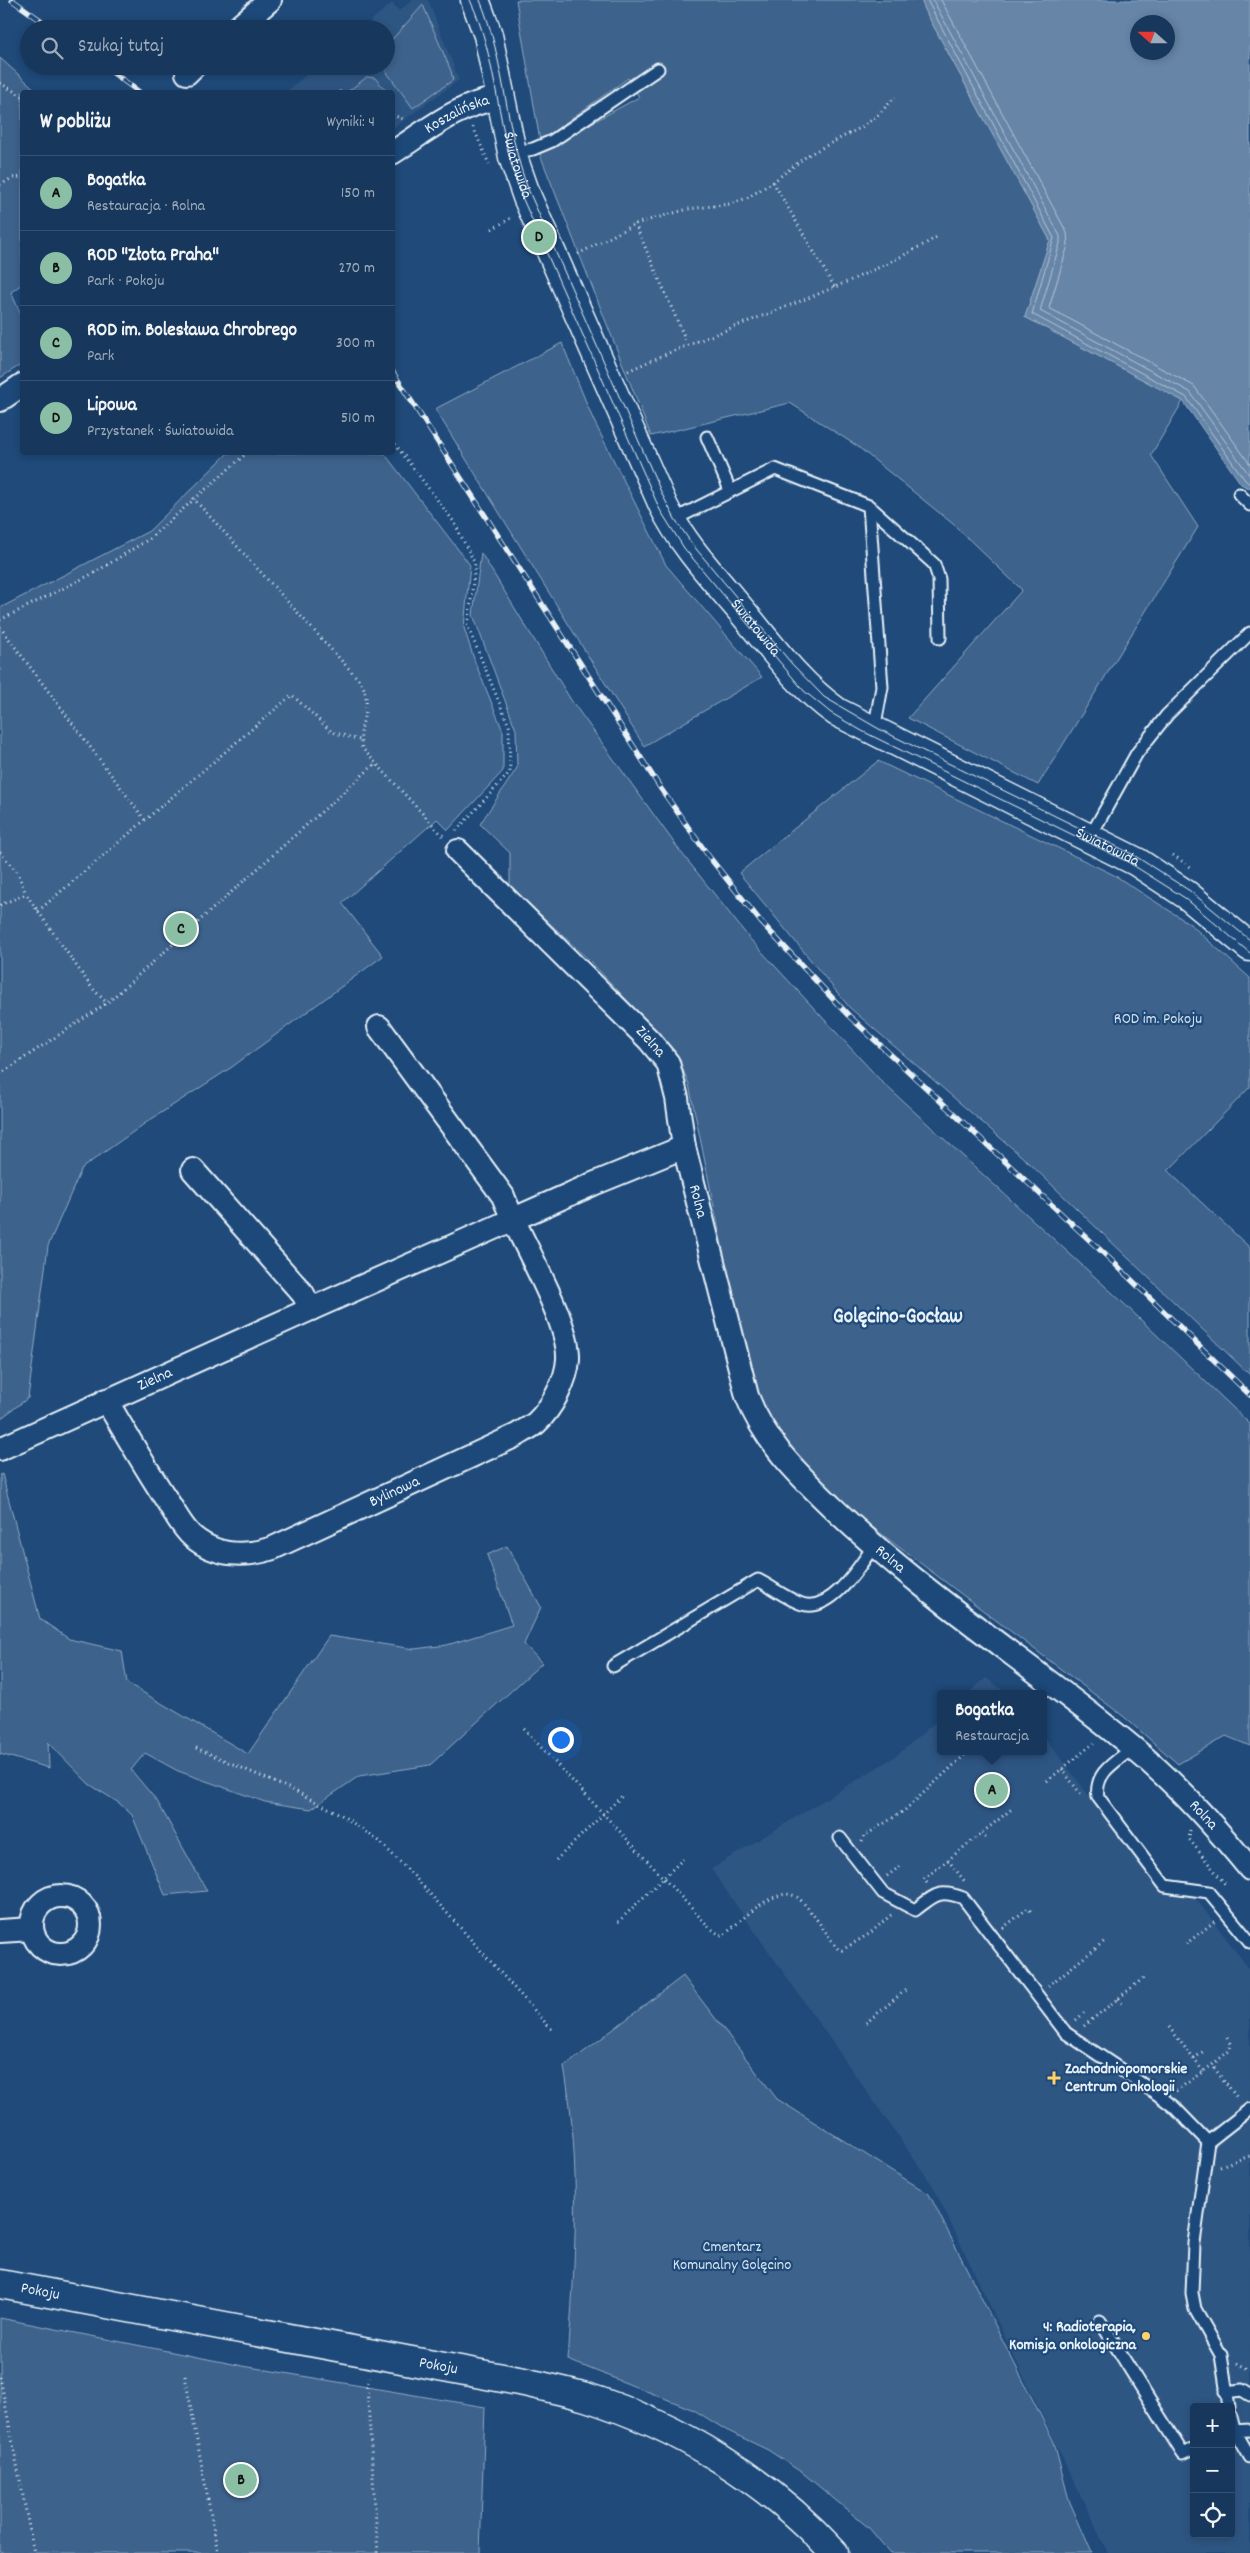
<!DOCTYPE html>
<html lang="pl">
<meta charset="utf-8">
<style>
body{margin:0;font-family:Dekko,sans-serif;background:#203f62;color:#f1f3f6}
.controls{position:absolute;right:15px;bottom:15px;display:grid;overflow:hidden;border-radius:5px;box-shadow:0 2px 8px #0003}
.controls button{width:45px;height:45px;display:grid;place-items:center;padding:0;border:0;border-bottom:1px solid #365272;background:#17385c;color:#f1f3f6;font:25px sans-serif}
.compass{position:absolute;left:1130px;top:15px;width:45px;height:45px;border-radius:50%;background:#17385c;box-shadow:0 2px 8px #0003;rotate:291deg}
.you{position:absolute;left:560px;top:1739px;width:18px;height:18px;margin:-12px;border:4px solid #fff;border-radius:50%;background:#1a73e8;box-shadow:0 0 0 8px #1a73e833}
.badge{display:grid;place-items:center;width:32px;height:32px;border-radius:50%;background:#8abfa5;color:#111;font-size:16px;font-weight:700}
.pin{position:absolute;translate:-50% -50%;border:2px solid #fff;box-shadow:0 1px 5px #0006}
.popup{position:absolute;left:937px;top:1690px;width:110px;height:65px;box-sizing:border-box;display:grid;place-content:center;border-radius:5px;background:#17385c;filter:drop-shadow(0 1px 4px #0005);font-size:16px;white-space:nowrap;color:#9eacbb}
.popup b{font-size:19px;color:#f1f3f6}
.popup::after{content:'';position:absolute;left:50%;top:100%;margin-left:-10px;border:10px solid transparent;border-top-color:#17385c}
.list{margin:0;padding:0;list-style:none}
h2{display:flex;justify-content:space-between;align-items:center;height:65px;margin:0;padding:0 20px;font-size:21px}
h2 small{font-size:16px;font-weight:400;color:#9eacbb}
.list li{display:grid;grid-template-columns:32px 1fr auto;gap:15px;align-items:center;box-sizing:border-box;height:75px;padding:0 20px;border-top:1px solid #365272}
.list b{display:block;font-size:19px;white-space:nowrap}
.list p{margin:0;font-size:16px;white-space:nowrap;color:#9eacbb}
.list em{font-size:16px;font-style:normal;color:#9eacbb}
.icon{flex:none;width:28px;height:28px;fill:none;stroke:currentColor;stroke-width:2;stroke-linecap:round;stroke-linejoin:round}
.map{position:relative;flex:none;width:1250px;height:2553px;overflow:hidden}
.search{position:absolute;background:#17385c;box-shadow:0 2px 8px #0003;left:20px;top:20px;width:375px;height:55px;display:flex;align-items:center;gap:12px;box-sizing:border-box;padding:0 18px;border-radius:28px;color:#9eacbb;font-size:19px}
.panel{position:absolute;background:#17385c;box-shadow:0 2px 8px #0003;left:20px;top:90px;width:375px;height:365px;border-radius:5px}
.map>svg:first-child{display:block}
</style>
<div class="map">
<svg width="1250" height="2553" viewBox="0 0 1250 2553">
<rect width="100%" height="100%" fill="#1f4a7a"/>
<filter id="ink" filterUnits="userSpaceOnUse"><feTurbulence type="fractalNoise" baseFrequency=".02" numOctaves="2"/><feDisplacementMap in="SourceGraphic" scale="10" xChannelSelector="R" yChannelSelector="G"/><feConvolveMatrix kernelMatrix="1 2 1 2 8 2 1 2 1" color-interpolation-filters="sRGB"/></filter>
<g filter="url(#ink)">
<!-- built -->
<path fill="#2e5683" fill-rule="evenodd" d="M 413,0 L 428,0 L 459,80 L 393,128 L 392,92 L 286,92 L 317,66 L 386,66 L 386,29 L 361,29 L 392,3 L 399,11 Z
M 986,1678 L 1008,1694 L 967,1694 Z
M 941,1717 L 941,1751 L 1043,1751 L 1043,1735 L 1163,1893 L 1181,1879 L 1250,1970 L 1250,2553 L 1108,2553 L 933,2186 L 711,1869 L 896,1756 ZM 1194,2407 L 1231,2407 L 1231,2534 L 1194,2534 Z"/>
<!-- green -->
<path fill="#3c628c" stroke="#92aac2" d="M 516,0 L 921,0 L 927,14 L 1050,240 L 1025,317 L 1183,401 L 1151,455 L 1198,527 L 1038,785 L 908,718 L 1022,590 L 953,524 L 857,446 L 790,403 L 651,436 L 539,152 L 639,97 L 628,78 L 540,141 Z
M 423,5 L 451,71 L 453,80 L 413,108 L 382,66 L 386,66 L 386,46 Z
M 0,58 L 38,92 L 22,92 L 22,284 L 11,292 L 22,317 L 22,364 L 0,378 Z
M 367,77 L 375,78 L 387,92 L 347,92 Z
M 562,343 L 593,419 L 666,565 L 762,677 L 644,746 L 435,409 Z
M 228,453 L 384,453 L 470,565 L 464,628 L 475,662 L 503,731 L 503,771 L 448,830 L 437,819 L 342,903 L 383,956 L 232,1067 L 147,1122 L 82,1168 L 48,1246 L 28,1398 L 0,1419 L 0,608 L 149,531 Z
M 481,553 L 571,700 L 680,851 L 750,939 L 883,1083 L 1118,1298 L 1250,1424 L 1250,1746 L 1226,1736 L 1178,1764 L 1123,1716 L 867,1523 L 818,1478 L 781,1438 L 761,1402 L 739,1329 L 689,1084 L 675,1051 L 590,961 L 510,886 L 510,853 L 480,824 L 517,768 L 516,730 L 473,615 Z
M 878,761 L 1114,875 L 1190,924 L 1250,978 L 1250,1087 L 1168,1171 L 1250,1248 L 1250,1375 L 1027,1161 L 850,1008 L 739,873 Z
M 2,1474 L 40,1619 L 69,1639 L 122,1651 L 127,1683 L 248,1754 L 329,1636 L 414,1649 L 447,1645 L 512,1625 L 487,1555 L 507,1546 L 541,1607 L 524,1644 L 542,1663 L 430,1765 L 359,1776 L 311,1809 L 265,1802 L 178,1771 L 145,1753 L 131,1770 L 157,1801 L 207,1891 L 165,1895 L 132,1815 L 119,1803 L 89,1784 L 48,1742 L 49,1768 L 0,1754 L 0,1475 Z
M 683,1976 L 777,2099 L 929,2194 L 1054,2442 L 1069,2500 L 1092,2553 L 890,2553 L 869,2528 L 804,2474 L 768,2450 L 726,2430 L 694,2410 L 568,2360 C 575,2264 582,2163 564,2067 Z
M 0,2318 L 243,2366 L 485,2407 L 480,2553 L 0,2553 Z"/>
<!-- water -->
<path fill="#6685a7" stroke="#9ab0c7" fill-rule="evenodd" d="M 921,0 L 1250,0 L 1250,489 L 1241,484 L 1183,401 L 1025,317 L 1050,240 L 927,14 ZM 1138,22 L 1168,22 L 1168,52 L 1138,52 Z"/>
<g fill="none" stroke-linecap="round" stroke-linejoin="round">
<!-- shore -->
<path stroke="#b4c6d8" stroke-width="1" d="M 927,0 L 1054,238 L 1032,314 L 1186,397 L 1245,480 L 1250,484
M 933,0 L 1060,236 L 1060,243 L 1040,311 L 1190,392 L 1250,476
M 941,0 L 1067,233 L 1068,245 L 1049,308 L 1194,386 L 1250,464"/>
<!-- service casing -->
<g stroke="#e8f1f8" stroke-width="15">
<path id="service" d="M 512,153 L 533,149 L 552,141 L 658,69
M 707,437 L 730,490
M 1239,494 L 1250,505
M 869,506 L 882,687 L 874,730
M 671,521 L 775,469 L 869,506 L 934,564 L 939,579 L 940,638
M 1090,837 L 1137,753 L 1167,715 L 1250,633
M 613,1666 L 758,1580 C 772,1587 787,1599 802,1604 C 831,1613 859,1567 873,1547
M 1133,1748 C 1116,1762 1094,1772 1098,1797 L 1165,1886 L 1209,1892 L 1250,1942
M 840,1838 L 883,1893 L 915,1910 C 935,1895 938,1889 963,1898 L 1066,2033 L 1157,2094 L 1174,2107 L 1208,2142
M 1100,2321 L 1183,2454 L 1194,2449
M 1225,2392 L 1242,2390 L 1250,2395
M 1229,2407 L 1221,2355 L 1195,2309 L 1192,2293 L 1194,2243 L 1208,2142 L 1250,2109
M 1231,2417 L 1234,2429 L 1250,2457
M 1231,2431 L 1250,2430"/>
</g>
<!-- minor casing -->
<g stroke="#e8f1f8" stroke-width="26">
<g id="minor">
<path d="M 236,29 L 270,0"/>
<path d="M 187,73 L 194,66"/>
<path id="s1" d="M 392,153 C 425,132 460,103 500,98"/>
<path d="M 0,400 L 22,385"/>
<path id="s2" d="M 684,1147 L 747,1396 C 764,1441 797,1473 831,1506 C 923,1595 1033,1665 1132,1747 C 1176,1783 1214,1825 1250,1869"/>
<path d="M 193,1170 L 303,1294 L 311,1309"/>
<path id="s3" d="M 106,1400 C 126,1434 145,1467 166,1499 C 174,1511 182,1528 193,1537 C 217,1557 246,1557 273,1548 L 517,1435 C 523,1431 531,1427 536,1423 C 552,1408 567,1380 568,1359 C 570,1321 518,1236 503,1196 L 379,1027"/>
<path id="s4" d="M 0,1449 L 311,1309 L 593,1184 L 684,1147 L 677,1098 L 668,1063 L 649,1040 L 458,851"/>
<circle cx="61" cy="1925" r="29"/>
<path d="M 0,1931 L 32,1929"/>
</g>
</g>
<!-- tertiary casing -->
<g stroke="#e8f1f8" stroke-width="31">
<g id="tertiary">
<path id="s5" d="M 475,0 L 488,35 L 513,157 L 527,197 L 663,505 C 683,546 716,580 745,615 C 773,649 800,686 837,712 L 1137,862 L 1187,895 L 1250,947"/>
<path id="s6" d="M 0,2284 L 524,2382 C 544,2387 566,2391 586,2397 C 679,2426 769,2481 834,2553"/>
</g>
</g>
<!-- path -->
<path stroke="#e8f1f8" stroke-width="3" stroke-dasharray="1 4" stroke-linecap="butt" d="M 239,66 L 244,72
M 0,83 L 22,96
M 340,92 L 342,89
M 392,115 L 406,120
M 473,127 L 489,164
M 773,182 L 835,288
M 0,185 L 12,178 L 22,177
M 635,224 L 687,343
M 492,229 L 511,218
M 578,254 L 635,224 L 688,209 L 730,204 L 747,198 L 773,182 L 808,155 L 862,127 L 878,115 L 895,97
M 628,371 C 729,324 839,294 937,237
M 392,440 L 454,522 L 475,564 L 468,627 L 509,726 L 510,772 L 456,831
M 193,498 L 361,682 C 375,708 356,723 362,748 L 444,837
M 0,620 L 94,573 L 149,539 L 248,452
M 0,627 L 145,820
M 0,852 L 17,872 L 26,894
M 1173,855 L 1192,868
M 0,905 L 26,894 L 92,988 L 107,1003
M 38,911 L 292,695 L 332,732 L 360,740
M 0,1074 L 107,1003 L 375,764
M 1017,1694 L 1023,1689
M 524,1729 L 710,1928 L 720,1935 L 725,1934 C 741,1921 776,1884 797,1897 C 808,1905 828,1936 838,1949 L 842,1950 L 869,1934 L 891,1915
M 196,1748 L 295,1791 L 340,1814 L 379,1841 L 413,1875 L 552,2030
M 979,1751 L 982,1754
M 1062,1769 L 1082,1796
M 1047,1781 L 1094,1743
M 1190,1830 L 1189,1839 L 1225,1884
M 982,1833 L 986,1839
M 862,1842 L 864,1836 L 904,1811 L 969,1751
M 556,1860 L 624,1794
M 948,1860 L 966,1883
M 887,1876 L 902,1865
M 927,1883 L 924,1879 L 1013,1808
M 618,1922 L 683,1859
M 1003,1928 L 1028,1908 L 1033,1914
M 1186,1944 L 1215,1921
M 1048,1986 L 1106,1940
M 1118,1999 L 1124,2006
M 1076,2020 L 1084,2013
M 866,2023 L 908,1988
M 1084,2026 L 1146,1976
M 1169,2027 L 1203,2071
M 1227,2038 L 1231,2045 L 1229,2051 L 1212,2065 L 1238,2099
M 1194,2059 L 1205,2050
M 1176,2091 L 1212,2065
M 1220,2166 L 1250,2156
M 1237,2363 L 1250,2370
M 185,2376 L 218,2553
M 0,2377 L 34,2553
M 369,2377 L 367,2387 L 378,2553"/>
<!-- service -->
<use href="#service" stroke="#1f4a7a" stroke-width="11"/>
<!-- minor -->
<use href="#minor" stroke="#1f4a7a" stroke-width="22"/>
<!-- tertiary -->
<use href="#tertiary" stroke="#1f4a7a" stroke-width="28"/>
<!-- tram -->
<path stroke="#e8f1f8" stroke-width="1" d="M 470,0 C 498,58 497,134 522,197 L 660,510 L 684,548 L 804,691 L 831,713 L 862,731 L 1128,862 L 1185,898 L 1250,953
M 480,0 C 505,60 505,128 528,189 L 662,494 L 675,519 L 692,544 L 792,664 L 824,697 L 879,729 L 1132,854 L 1190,891 L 1250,940"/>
<!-- rail casing -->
<g stroke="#e8f1f8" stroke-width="5.5">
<path id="rail" d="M 12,0 L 53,29
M 104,66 L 139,92
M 392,371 L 661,789 L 710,858 L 761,922 L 848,1015 L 1112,1261 L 1250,1395"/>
</g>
<!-- rail -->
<use href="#rail" stroke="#1f4a7a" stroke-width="4" stroke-dasharray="11" stroke-linecap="butt"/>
</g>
</g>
<!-- markers -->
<g fill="#ffd166" stroke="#1f4a7a" stroke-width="2">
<path d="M1051.5 2070.5h5v5h5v5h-5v5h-5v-5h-5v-5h5z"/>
<circle cx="1146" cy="2336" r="5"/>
</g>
<g text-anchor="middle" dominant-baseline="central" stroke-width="4.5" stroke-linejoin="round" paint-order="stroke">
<!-- street labels -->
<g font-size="16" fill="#e8f1f8" stroke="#1f4a7a">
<text stroke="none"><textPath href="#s1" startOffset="76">Koszalińska</textPath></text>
<text stroke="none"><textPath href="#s5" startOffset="171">Światowida</textPath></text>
<text stroke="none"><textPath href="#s5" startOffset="695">Światowida</textPath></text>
<text stroke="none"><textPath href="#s5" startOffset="1115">Światowida</textPath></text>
<text transform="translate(650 1042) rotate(48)">Zielna</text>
<text stroke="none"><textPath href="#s2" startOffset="56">Rolna</textPath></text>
<text stroke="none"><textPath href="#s4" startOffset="170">Zielna</textPath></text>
<text stroke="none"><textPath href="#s3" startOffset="381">Bylinowa</textPath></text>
<text stroke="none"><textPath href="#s2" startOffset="476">Rolna</textPath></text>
<text stroke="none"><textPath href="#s2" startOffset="881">Rolna</textPath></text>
<text stroke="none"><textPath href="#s6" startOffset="41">Pokoju</textPath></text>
<text stroke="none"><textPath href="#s6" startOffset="446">Pokoju</textPath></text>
</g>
<!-- park labels -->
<g font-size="16" fill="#d7e3ed" stroke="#1f4a7a">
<text x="1158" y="1019">ROD im. Pokoju</text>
<text x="732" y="2247">Cmentarz<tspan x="732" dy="18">Komunalny Golęcino</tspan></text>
</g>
<!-- poi labels -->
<g font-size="16" font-weight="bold" fill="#e8f1f8" stroke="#1f4a7a" text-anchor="start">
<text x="1065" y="2069">Zachodniopomorskie<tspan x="1065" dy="18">Centrum Onkologii</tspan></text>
<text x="1136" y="2327" text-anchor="end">4: Radioterapia,<tspan x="1136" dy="18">Komisja onkologiczna</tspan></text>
</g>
<!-- district labels -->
<g font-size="21" font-weight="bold" fill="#e8f1f8" stroke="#1f4a7a">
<text x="898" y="1318">Golęcino-Gocław</text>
</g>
</g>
</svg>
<div class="controls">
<button>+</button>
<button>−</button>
<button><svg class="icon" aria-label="locate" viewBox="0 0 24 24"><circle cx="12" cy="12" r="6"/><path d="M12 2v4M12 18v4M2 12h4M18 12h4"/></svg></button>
</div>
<svg class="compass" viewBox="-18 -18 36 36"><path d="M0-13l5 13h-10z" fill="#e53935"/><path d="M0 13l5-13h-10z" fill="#9eacbb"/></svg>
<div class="you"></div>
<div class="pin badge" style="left:992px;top:1790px">A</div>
<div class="popup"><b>Bogatka</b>Restauracja</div>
<div class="pin badge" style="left:241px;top:2480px">B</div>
<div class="pin badge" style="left:181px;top:929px">C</div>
<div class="pin badge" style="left:539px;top:237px">D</div>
<div class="search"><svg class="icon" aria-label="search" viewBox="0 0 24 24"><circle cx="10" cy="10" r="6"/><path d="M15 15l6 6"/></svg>Szukaj tutaj</div>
<section class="panel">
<h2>W pobliżu<small>Wyniki: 4</small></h2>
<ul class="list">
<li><span class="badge">A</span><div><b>Bogatka</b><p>Restauracja · Rolna</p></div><em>150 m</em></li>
<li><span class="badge">B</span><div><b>ROD &quot;Złota Praha&quot;</b><p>Park · Pokoju</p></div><em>270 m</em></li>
<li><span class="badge">C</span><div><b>ROD im. Bolesława Chrobrego</b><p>Park</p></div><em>300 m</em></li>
<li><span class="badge">D</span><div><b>Lipowa</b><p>Przystanek · Światowida</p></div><em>510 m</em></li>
</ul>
</section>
</div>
